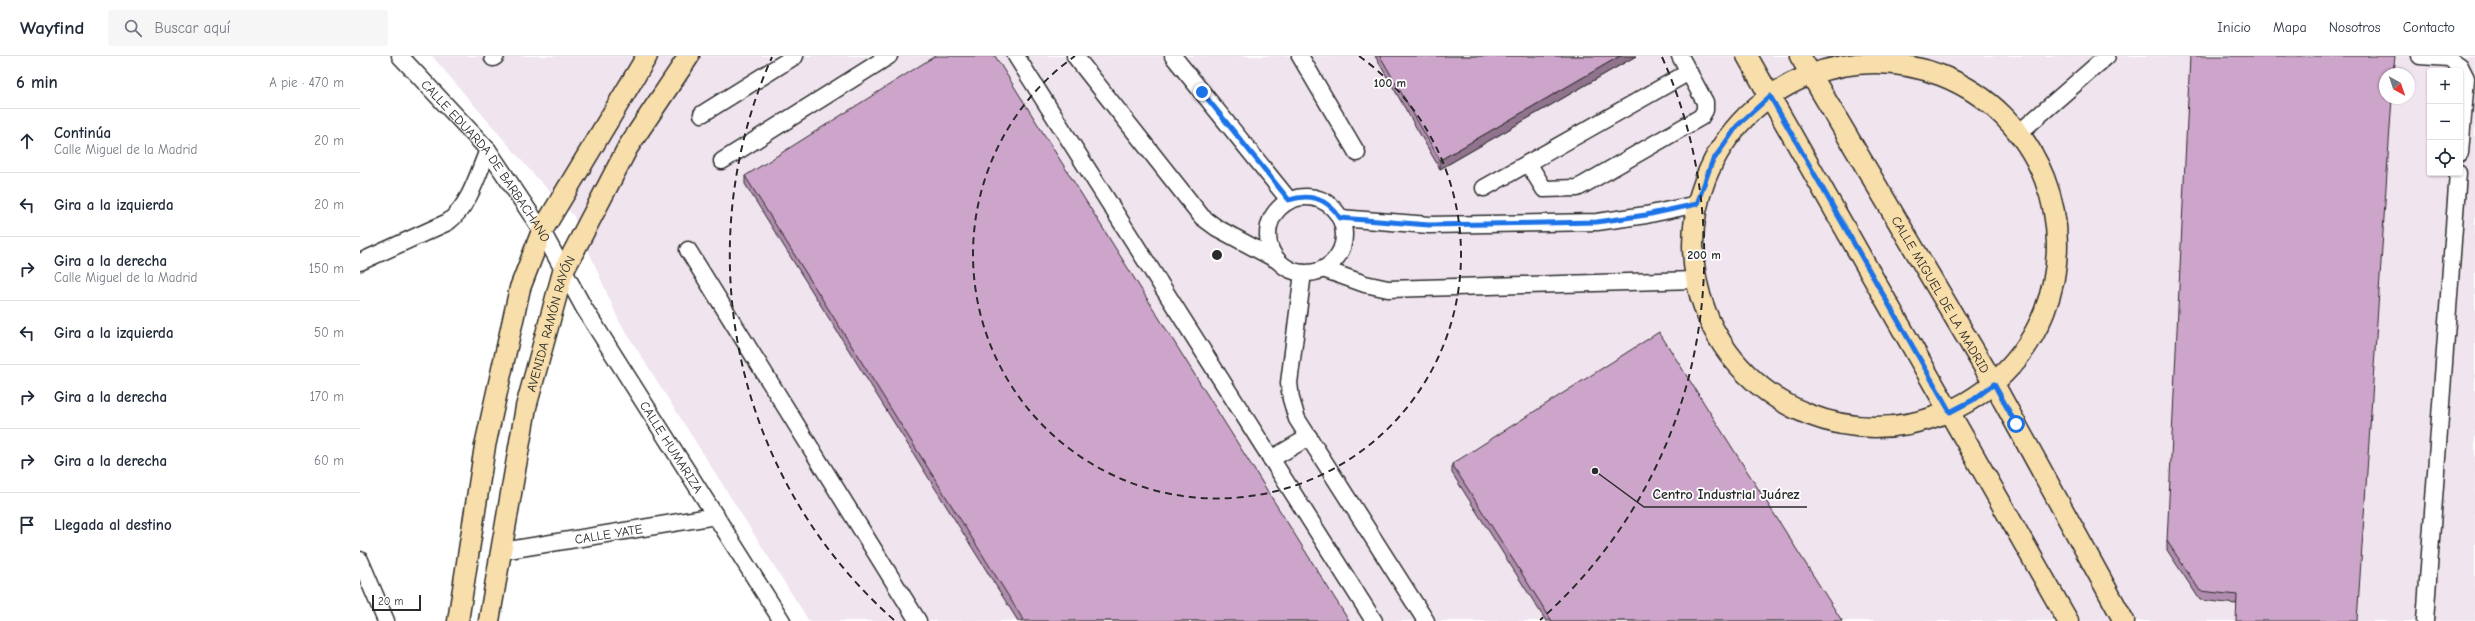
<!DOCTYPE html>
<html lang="es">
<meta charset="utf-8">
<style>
body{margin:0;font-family:"Comic Neue",sans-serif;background:#f6f6f7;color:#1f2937}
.controls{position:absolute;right:12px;top:12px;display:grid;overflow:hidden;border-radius:4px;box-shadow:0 1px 3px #0004}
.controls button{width:36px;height:36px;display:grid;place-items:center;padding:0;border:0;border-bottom:1px solid #e0e1e3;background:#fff;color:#1f2937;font:20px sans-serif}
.compass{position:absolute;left:2019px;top:12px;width:36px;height:36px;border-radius:50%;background:#fff;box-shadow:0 1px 3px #0004;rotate:140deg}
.scale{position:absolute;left:12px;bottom:10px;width:49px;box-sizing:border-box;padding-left:4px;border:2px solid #2b2b2b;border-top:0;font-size:11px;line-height:14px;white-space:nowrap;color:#2b2b2b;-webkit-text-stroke:3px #fff;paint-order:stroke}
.stop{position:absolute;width:12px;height:12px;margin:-9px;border:3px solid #1a73e8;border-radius:50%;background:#fff}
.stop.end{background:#1a73e8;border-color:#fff;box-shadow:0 1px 4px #0008}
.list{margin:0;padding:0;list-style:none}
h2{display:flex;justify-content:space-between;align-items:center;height:52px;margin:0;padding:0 16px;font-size:17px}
h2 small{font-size:13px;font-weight:400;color:#747a83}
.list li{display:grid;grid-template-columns:26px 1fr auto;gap:12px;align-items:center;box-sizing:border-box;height:64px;padding:0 16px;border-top:1px solid #e0e1e3}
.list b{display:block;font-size:15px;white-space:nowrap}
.list p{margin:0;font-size:13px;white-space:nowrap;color:#747a83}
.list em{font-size:13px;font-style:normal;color:#747a83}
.icon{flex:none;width:22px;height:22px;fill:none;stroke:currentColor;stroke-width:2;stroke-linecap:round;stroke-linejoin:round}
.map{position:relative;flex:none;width:2115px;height:565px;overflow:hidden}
header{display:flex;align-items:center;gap:24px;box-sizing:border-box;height:56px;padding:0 20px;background:#fff;border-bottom:1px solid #e0e1e3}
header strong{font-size:19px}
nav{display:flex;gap:22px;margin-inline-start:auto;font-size:14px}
.search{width:280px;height:36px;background:#f6f6f7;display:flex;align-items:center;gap:10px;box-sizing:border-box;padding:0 14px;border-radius:4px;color:#747a83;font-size:15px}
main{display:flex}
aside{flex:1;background:#fff}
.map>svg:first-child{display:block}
</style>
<header>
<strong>Wayfind</strong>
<div class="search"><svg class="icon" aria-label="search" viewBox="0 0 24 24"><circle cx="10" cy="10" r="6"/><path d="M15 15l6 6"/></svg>Buscar aquí</div>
<nav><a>Inicio</a><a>Mapa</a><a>Nosotros</a><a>Contacto</a></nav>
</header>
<main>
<aside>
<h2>6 min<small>A pie · 470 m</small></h2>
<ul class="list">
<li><svg class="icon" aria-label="ahead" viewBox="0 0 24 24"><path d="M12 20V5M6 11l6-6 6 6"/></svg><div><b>Continúa</b><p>Calle Miguel de la Madrid</p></div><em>20 m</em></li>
<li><svg class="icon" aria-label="left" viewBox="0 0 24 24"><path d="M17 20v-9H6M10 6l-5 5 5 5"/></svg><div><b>Gira a la izquierda</b></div><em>20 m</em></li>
<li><svg class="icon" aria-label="right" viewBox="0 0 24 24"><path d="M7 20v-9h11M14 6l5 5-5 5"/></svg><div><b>Gira a la derecha</b><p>Calle Miguel de la Madrid</p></div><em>150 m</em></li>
<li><svg class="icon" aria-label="left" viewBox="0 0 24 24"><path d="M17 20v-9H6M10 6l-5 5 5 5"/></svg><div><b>Gira a la izquierda</b></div><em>50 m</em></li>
<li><svg class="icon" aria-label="right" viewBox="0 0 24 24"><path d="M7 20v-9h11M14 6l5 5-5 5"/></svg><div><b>Gira a la derecha</b></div><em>170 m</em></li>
<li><svg class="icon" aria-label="right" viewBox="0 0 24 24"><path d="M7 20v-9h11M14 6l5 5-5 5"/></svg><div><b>Gira a la derecha</b></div><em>60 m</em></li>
<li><svg class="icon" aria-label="arrive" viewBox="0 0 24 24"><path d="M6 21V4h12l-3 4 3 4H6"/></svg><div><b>Llegada al destino</b></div></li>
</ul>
</aside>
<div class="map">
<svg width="2115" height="565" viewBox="0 0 2115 565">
<rect width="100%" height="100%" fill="#fff"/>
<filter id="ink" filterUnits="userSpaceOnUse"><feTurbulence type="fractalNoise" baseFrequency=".025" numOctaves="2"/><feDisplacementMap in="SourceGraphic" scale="8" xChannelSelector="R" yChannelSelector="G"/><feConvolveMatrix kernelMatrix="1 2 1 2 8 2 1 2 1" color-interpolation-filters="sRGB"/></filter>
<g filter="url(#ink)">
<!-- built -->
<path fill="#f0e4ef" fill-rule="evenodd" d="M 72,0 L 2115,0 L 2115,565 L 449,565 L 259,265 L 213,159 L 175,120 ZM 2070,15 L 2100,15 L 2100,117 L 2070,117 ZM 2025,18 L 2049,18 L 2049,42 L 2025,42 Z"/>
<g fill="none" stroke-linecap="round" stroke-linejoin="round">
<!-- minor casing -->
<g stroke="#2b2b2b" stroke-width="19">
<g id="minor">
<path id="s1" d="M 40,0 L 128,94 L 182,175 L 224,252 L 422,565"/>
<path d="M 656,0 L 1014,565"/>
<path d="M 715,0 L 842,161 L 857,172 L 917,204"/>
<path d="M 813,0 L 929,144"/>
<path d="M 940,0 L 997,97"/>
<path d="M 2060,0 L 2089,2 L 2100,10 L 2106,22 L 2100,97"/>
<path d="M 133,2 L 136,0"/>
<path d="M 342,58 L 435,0"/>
<path d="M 1660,76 L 1747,0"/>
<path d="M 362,105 L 529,0"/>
<path d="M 1168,107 L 1184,133 L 1217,132 L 1223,129 L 1341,61 L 1345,54 L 1345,46 L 1320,0"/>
<path d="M 1124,132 L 1329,16"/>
<circle cx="946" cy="179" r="38"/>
<path d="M 980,162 L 1069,169 L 1237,166 L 1286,159 L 1337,148"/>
<path d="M 328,194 L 558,565"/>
<path d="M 0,206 L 88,166 C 110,149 117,120 128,94"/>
<path d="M 963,213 L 1005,228 L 1028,233 L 1335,224"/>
<path d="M 943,217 L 929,327 L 931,343 L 937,363 L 1066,565"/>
<path d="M 911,403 L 949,381"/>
<path id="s2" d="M 142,495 L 356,460"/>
<path d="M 0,504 L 26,565"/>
<path d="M 2065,565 L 2098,117"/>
</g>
</g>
<!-- major casing -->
<g stroke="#2b2b2b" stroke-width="23">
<g id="major">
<path d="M 1387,0 L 1708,565"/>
<path id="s3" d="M 1440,0 L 1634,328 L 1764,565"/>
<circle cx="1515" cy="189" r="182"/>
<path d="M 98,565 L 125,390 L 160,232 L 182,175 L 287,0"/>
<path id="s4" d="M 129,565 L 166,351 L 203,216 L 268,91 L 329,0"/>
</g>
</g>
<!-- minor -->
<use href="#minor" stroke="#fff" stroke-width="16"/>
<!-- major -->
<use href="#major" stroke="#f8deab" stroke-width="20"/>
</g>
<!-- wall -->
<path fill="#b08dae" stroke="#2b2b2b" d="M 1015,0 L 1276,0 L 1080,113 Z
M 2035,8 L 1876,548 L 1840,544 L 1807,494 L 1807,485 Z
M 385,120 L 989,565 L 658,565 L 385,128 Z
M 1092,408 L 1482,565 L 1186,565 L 1092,417 Z"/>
<!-- shaded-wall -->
<path fill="#90738d" stroke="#2b2b2b" d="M 1260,0 L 1276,0 L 1080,113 L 1080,104 Z"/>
<!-- building -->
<path fill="#cda4ca" stroke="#2b2b2b" d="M 575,0 L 635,0 L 989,565 L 664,565 L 385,120 Z
M 1020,0 L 1260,0 L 1080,104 Z
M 1830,0 L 2035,0 L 2033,18 L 2025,18 L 2025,42 L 2032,42 L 1997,565 L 1876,565 L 1877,539 L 1840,535 L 1807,485 Z
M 1299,276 L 1482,565 L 1192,565 L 1092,408 Z"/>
</g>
<g fill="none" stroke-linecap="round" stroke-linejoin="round" filter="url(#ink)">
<!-- route -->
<path stroke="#1a73e8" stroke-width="5" d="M 842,36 L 929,144 C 950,137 968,143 980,162 L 1069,169 L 1237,166 L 1286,159 L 1337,148 L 1352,106 L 1377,70 L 1410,40 L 1590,356 L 1613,344 L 1634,328 L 1656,368"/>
</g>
<!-- distance rings -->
<g fill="none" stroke="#2b2b2b" stroke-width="2" stroke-dasharray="7 5">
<path d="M999 0A244 244 0 1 1 715 0"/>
<path d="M534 564A487 487 0 0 1 412 1M1302 1A487 487 0 0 1 1180 564"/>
</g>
<g text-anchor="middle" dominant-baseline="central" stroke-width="3.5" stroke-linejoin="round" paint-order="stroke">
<!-- street labels -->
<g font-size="13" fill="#2b2b2b" stroke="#fff">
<text stroke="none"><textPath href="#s1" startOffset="136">CALLE EDUARDA DE BARBACHANO</textPath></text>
<text stroke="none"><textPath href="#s3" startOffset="277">CALLE MIGUEL DE LA MADRID</textPath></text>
<text stroke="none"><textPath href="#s4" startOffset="304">AVENIDA RAMÓN RAYÓN</textPath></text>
<text stroke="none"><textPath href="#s1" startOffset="478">CALLE HUMARIZA</textPath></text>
<text stroke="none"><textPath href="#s2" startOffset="108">CALLE YATE</textPath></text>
</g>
</g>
<circle cx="857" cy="199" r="6" fill="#2b2b2b" stroke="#fff" stroke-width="2"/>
<g font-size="12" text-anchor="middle" font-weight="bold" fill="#2b2b2b" stroke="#fff" stroke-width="3.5" stroke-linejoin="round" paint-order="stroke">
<text x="1030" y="31">100 m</text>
<text x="1344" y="203">200 m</text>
</g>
<!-- callouts -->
<path fill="none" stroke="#2b2b2b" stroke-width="1.5" d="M1235 415L1284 451H1447"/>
<circle fill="#2b2b2b" stroke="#fff" stroke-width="1.5" cx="1235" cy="415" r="4"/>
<g font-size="14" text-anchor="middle" font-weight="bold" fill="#2b2b2b" stroke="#fff" stroke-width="3.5" stroke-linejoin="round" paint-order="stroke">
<text x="1366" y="443">Centro Industrial Juárez</text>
</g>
</svg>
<div class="controls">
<button>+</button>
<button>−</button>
<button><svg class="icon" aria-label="locate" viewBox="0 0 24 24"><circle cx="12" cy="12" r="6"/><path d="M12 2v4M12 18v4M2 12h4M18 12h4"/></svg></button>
</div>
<svg class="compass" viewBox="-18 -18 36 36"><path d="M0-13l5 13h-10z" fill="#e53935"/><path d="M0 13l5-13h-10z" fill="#747a83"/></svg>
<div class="scale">20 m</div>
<div class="stop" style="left:1656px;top:368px"></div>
<div class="stop end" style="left:842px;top:36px"></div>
</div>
</main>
